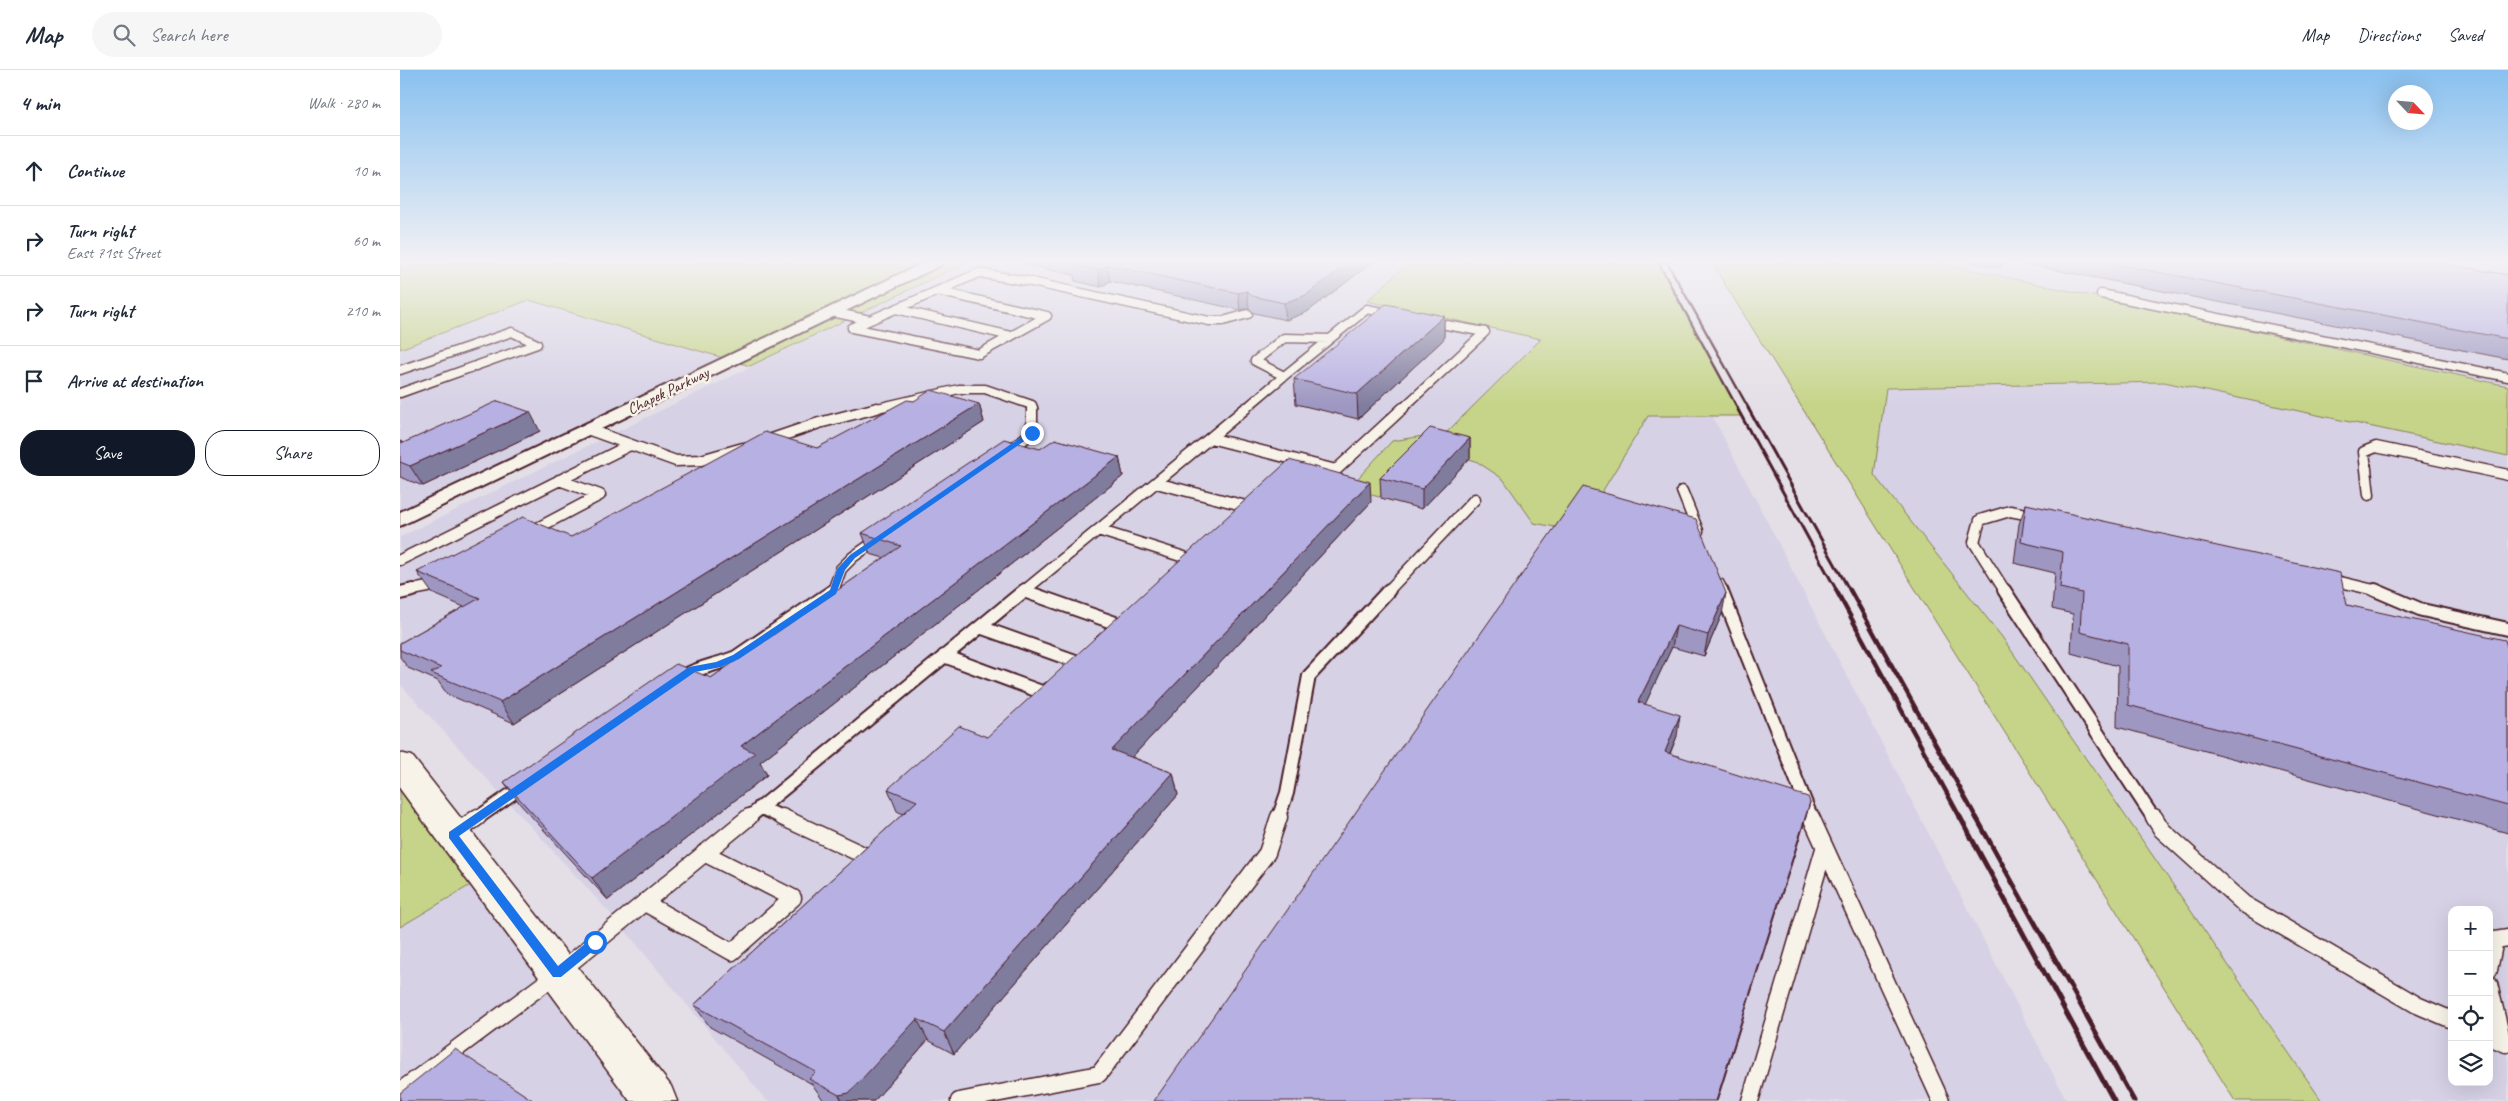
<!DOCTYPE html>
<meta charset="utf-8">
<style>
body{margin:0;font-family:Caveat,sans-serif;background:#f6f6f7;color:#1f2937}
.controls{position:absolute;right:15px;bottom:15px;display:grid;overflow:hidden;border-radius:10px;box-shadow:0 5px 20px #0002}
.controls button{width:45px;height:45px;display:grid;place-items:center;padding:0;border:0;border-bottom:1px solid #e0e1e3;background:#fff;color:#1f2937;font:25px sans-serif}
.compass{position:absolute;left:1988px;top:15px;width:45px;height:45px;border-radius:50%;background:#fff;box-shadow:0 5px 20px #0002;rotate:116deg}
.stop{position:absolute;width:15px;height:15px;margin:-11px;border:4px solid #1a73e8;border-radius:50%;background:#fff}
.stop.end{background:#1a73e8;border-color:#fff;box-shadow:0 1px 5px #0008}
.list{margin:0;padding:0;list-style:none}
h2{display:flex;justify-content:space-between;align-items:center;height:65px;margin:0;padding:0 20px;font-size:21px}
h2 small{font-size:16px;font-weight:400;color:#747a83}
.list li{display:grid;grid-template-columns:32px 1fr auto;gap:15px;align-items:center;box-sizing:border-box;height:70px;padding:0 20px;border-top:1px solid #e0e1e3}
.list b{display:block;font-size:19px;white-space:nowrap}
.list p{margin:0;font-size:16px;white-space:nowrap;color:#747a83}
.list em{font-size:16px;font-style:normal;color:#747a83}
.actions{display:flex;gap:10px;padding:15px 20px}
.actions a{flex:1;padding:11px 0;border:1px solid #111827;border-radius:20px;text-align:center;font-size:18px;color:#111827}
.actions .main{background:#111827;color:#fff}
.icon{flex:none;width:28px;height:28px;fill:none;stroke:currentColor;stroke-width:2;stroke-linecap:round;stroke-linejoin:round}
.map{position:relative;flex:none;width:2108px;height:1031px;overflow:hidden}
header{display:flex;align-items:center;gap:30px;box-sizing:border-box;height:70px;padding:0 25px;background:#fff;border-bottom:1px solid #e0e1e3}
header strong{font-size:24px}
nav{display:flex;gap:28px;margin-inline-start:auto;font-size:18px}
.search{width:350px;height:45px;background:#f6f6f7;display:flex;align-items:center;gap:12px;box-sizing:border-box;padding:0 18px;border-radius:28px;color:#747a83;font-size:19px}
main{display:flex}
aside{flex:1;background:#fff}
.map>svg:first-child{display:block}
</style>
<header>
<strong>Map</strong>
<div class="search"><svg class="icon" aria-label="search" viewBox="0 0 24 24"><circle cx="10" cy="10" r="6"/><path d="M15 15l6 6"/></svg>Search here</div>
<nav><a>Map</a><a>Directions</a><a>Saved</a></nav>
</header>
<main>
<aside>
<h2>4 min<small>Walk · 280 m</small></h2>
<ul class="list">
<li><svg class="icon" aria-label="ahead" viewBox="0 0 24 24"><path d="M12 20V5M6 11l6-6 6 6"/></svg><div><b>Continue</b></div><em>10 m</em></li>
<li><svg class="icon" aria-label="right" viewBox="0 0 24 24"><path d="M7 20v-9h11M14 6l5 5-5 5"/></svg><div><b>Turn right</b><p>East 71st Street</p></div><em>60 m</em></li>
<li><svg class="icon" aria-label="right" viewBox="0 0 24 24"><path d="M7 20v-9h11M14 6l5 5-5 5"/></svg><div><b>Turn right</b></div><em>210 m</em></li>
<li><svg class="icon" aria-label="arrive" viewBox="0 0 24 24"><path d="M6 21V4h12l-3 4 3 4H6"/></svg><div><b>Arrive at destination</b></div></li>
</ul>
<div class="actions"><a class="main">Save</a><a>Share</a></div>
</aside>
<div class="map">
<svg width="2108" height="1031" viewBox="0 0 2108 1031">
<rect width="100%" height="100%" fill="#e4dfe6"/>
<filter id="ink" filterUnits="userSpaceOnUse"><feTurbulence type="fractalNoise" baseFrequency=".02" numOctaves="2"/><feDisplacementMap in="SourceGraphic" scale="10" xChannelSelector="R" yChannelSelector="G"/><feConvolveMatrix kernelMatrix="1 2 1 2 8 2 1 2 1" color-interpolation-filters="sRGB"/></filter>
<g filter="url(#ink)">
<!-- built -->
<path fill="#d6d1e5" fill-rule="evenodd" d="M 567,192 L 1009,192 L 968,232 L 1141,269 L 1047,362 L 1248,346 L 1313,347 L 1667,1031 L 367,1031 L 218,852 L 0,614 L 0,467 Z
M 1535,192 L 2108,192 L 2108,316 Z
M 129,230 L 331,290 L 0,450 L 0,279 Z
M 1764,312 L 2108,386 L 2108,1031 L 1922,1031 L 1602,567 L 1474,405 L 1486,318 ZM 2052,840 L 2089,840 L 2089,1012 L 2052,1012 Z
M 84,807 L 256,1031 L 0,1031 L 0,857 Z"/>
<!-- green -->
<path fill="#c5d488" stroke="#887a5a" d="M 0,192 L 567,192 L 350,296 L 129,230 L 0,279 Z
M 1009,192 L 1258,192 L 1342,346 L 1248,346 L 1199,427 L 1166,459 L 1134,453 L 1103,409 L 1076,391 L 1038,380 L 1013,396 L 979,427 L 949,418 L 992,371 L 1047,362 L 1141,269 L 967,231 Z
M 1311,192 L 1535,192 L 2108,316 L 2108,386 L 1764,312 L 1486,318 L 1474,405 L 1602,567 L 1922,1031 L 1835,1031 Z
M 0,695 L 84,807 L 0,857 Z"/>
<g fill="none" stroke-linecap="round" stroke-linejoin="round">
<!-- lane-far3 casing -->
<g stroke="#4a1f2b" stroke-width="11">
<path id="lane-far3" d="M 1701,224 L 2108,307
M 496,239 L 611,266
M 432,242 L 470,250 L 579,203 L 627,211 L 809,251 L 823,251 L 848,244
M 470,250 L 452,258 L 579,284 L 647,246 L 537,221
M 0,300 L 112,262 L 137,274 L 0,323
M 884,306 L 930,269
M 473,339 L 559,319 L 585,319 L 632,335 L 633,339
M 845,339 L 884,306 L 855,291 L 884,268 L 930,269 L 967,239 L 992,244
M 1002,339 L 1085,262 L 1030,252"/>
</g>
<!-- lane-far2 casing -->
<g stroke="#4a1f2b" stroke-width="13">
<path id="lane-far2" d="M 187,359 L 276,391 L 301,390 L 343,378
M 810,368 L 846,338
M 366,371 L 419,353 L 477,338
M 607,382 L 632,363 L 632,338
M 756,413 L 846,436
M 1282,421 L 1298,461
M 1969,425 L 1964,382 L 1976,377 L 2108,405
M 698,460 L 784,487
M 130,462 L 200,425 L 159,410
M 0,490 L 230,375
M 1928,509 L 1978,521
M 1319,514 L 1322,521
M 7,521 L 28,517 L 41,510
M 433,521 L 441,499 L 453,487 L 480,468
M 624,521 L 810,368 L 936,400 L 1003,338
M 988,521 L 1075,429
M 1605,521 L 1574,472 L 1580,450 L 1610,441 L 1636,446"/>
</g>
<!-- lane-far1 casing -->
<g stroke="#4a1f2b" stroke-width="16">
<path id="lane-far1" d="M 1321,520 L 1412,749
M 1604,520 L 1754,749
M 1975,520 L 2022,540 L 2108,559
M 624,521 L 718,554 L 712,560
M 0,523 L 13,520
M 580,557 L 678,592
M 544,586 L 644,623 L 649,619
M 280,608 C 297,597 317,595 336,587 L 434,520
M 360,737 L 385,749
M 76,749 L 123,716
M 347,749 L 625,520
M 878,749 L 887,723 L 909,606 L 989,520"/>
</g>
<!-- lane casing -->
<g stroke="#4a1f2b" stroke-width="19">
<path id="lane" d="M 382,747 L 472,789
M 1411,747 L 1541,1031
M 1754,747 L 1762,760 L 1844,834 L 2017,935 L 2052,950
M 54,764 L 78,747
M 245,833 L 332,882 L 393,828 L 304,783
M 2089,900 L 2095,870 L 2108,868
M 2089,914 L 2103,973
M 2089,967 L 2106,974
M 0,1021 L 157,904 L 349,747
M 559,1031 L 699,1004 L 867,783 L 879,747
M 1350,1031 L 1424,779"/>
</g>
<!-- street casing -->
<g stroke="#4a1f2b" stroke-width="4">
<path id="street" d="M 525,192 L 543,192 L 541,195 L 0,456 L 0,442 Z"/>
</g>
<!-- secondary casing -->
<g stroke="#4a1f2b" stroke-width="3">
<path id="secondary" d="M 0,683 L 12,686 L 271,1016 L 277,1031 L 230,1031 L 0,719 Z"/>
</g>
<!-- lane-far3 -->
<use href="#lane-far3" stroke="#f7f3e8" stroke-width="8"/>
<!-- lane-far2 -->
<use href="#lane-far2" stroke="#f7f3e8" stroke-width="10"/>
<!-- lane-far1 -->
<use href="#lane-far1" stroke="#f7f3e8" stroke-width="12"/>
<!-- lane -->
<use href="#lane" stroke="#f7f3e8" stroke-width="16"/>
<!-- street -->
<use href="#street" fill="#f7f3e8" fill-rule="evenodd"/>
<!-- secondary -->
<use href="#secondary" fill="#f7f3e8" fill-rule="evenodd"/>
<!-- rail-far3 -->
<path stroke="#4a1f2b" stroke-width="2.5" d="M 1258,192 L 1338,339
M 1267,192 L 1349,339"/>
<!-- rail-far2 -->
<path stroke="#4a1f2b" stroke-width="3" d="M 1337,338 L 1437,521
M 1348,338 L 1450,521"/>
<!-- rail-far1 -->
<path stroke="#4a1f2b" stroke-width="4.5" d="M 1436,520 L 1561,749
M 1450,520 L 1577,749"/>
<!-- rail -->
<path stroke="#4a1f2b" stroke-width="5" d="M 1560,747 L 1714,1031
M 1576,747 L 1734,1031"/>
</g>
<!-- wall -->
<path fill="#9d97c2" stroke="#4a1f2b" d="M 621,192 L 973,192 L 907,242 L 886,250 L 854,243 L 849,238 L 840,240 L 710,211 L 701,217 L 675,211 L 674,205 L 622,194 Z
M 1570,192 L 1604,192 L 1601,198 Z
M 1615,192 L 2033,192 L 2108,205 L 2108,289 Z
M 1044,246 L 1044,269 L 958,349 L 896,334 L 894,309 Z
M 514,331 L 579,334 L 584,352 L 114,653 L 47,624 L 38,611 L 8,598 L 0,587 L 0,573 L 64,537 L 32,523 L 17,502 L 171,467 L 417,378 Z
M 140,361 L 23,416 L 0,407 L 0,371 L 3,373 Z
M 1070,368 L 1070,388 L 1022,439 L 981,428 L 980,408 Z
M 640,379 L 719,387 L 723,406 L 360,692 L 367,705 L 208,830 L 120,734 L 104,712 L 311,608 L 484,488 L 470,484 L 462,463 Z
M 1183,417 L 1322,544 L 1304,586 L 1272,577 L 1245,634 L 1277,666 L 1270,684 L 1410,732 L 1404,754 L 1317,1031 Z
M 971,432 L 732,687 L 773,703 L 778,725 L 554,984 L 528,970 L 474,1031 L 424,1031 L 412,1014 L 310,957 L 294,935 L 503,744 L 497,741 L 488,719 L 587,667 Z
M 1626,434 L 1947,535 L 2108,580 L 2108,763 L 1717,657 L 1718,596 L 1671,583 L 1673,544 L 1652,539 L 1655,503 L 1614,493 L 1619,454 Z"/>
<!-- shaded-wall -->
<path fill="#807b9e" stroke="#4a1f2b" d="M 950,192 L 973,192 L 907,242 L 886,250 L 884,233 Z
M 707,195 L 710,211 L 701,217 L 698,200 Z
M 847,221 L 849,238 L 840,240 L 838,223 Z
M 1044,246 L 1044,269 L 958,349 L 957,324 Z
M 579,334 L 584,352 L 114,653 L 100,632 Z
M 130,342 L 140,361 L 23,416 L 10,396 Z
M 1070,368 L 1070,388 L 1022,439 L 1022,419 Z
M 719,387 L 723,406 L 360,692 L 367,705 L 208,830 L 192,808 L 341,676 Z
M 970,412 L 971,432 L 718,702 L 712,680 Z
M 1326,523 L 1322,544 L 1304,586 L 1308,565 Z
M 1276,556 L 1272,577 L 1236,654 L 1238,632 Z
M 1280,645 L 1277,666 L 1261,704 L 1265,682 Z
M 773,703 L 778,725 L 554,984 L 544,962 Z
M 1410,732 L 1404,754 L 1317,1031 L 1316,1031 Z
M 517,949 L 528,970 L 474,1031 L 442,1031 L 439,1025 Z"/>
<!-- building -->
<path fill="#b7b0e2" stroke="#4a1f2b" d="M 676,192 L 950,192 L 906,225 L 884,233 L 852,226 L 847,221 L 838,223 L 707,195 L 698,200 L 672,194 Z
M 1705,192 L 2033,192 L 2108,205 L 2108,269 Z
M 986,234 L 1044,246 L 957,324 L 894,309 Z
M 531,320 L 579,334 L 100,632 L 31,603 L 41,598 L 0,580 L 0,573 L 80,528 L 17,502 L 123,447 L 171,467 L 365,362 L 417,378 L 507,330 L 514,331 Z
M 98,331 L 130,342 L 10,396 L 0,392 L 0,371 L 3,373 Z
M 1030,358 L 1070,368 L 1022,419 L 980,408 Z
M 604,369 L 640,379 L 655,369 L 719,387 L 341,676 L 355,683 L 192,808 L 104,712 L 276,594 L 311,608 L 501,476 L 462,463 Z
M 889,390 L 970,412 L 712,680 L 773,703 L 544,962 L 517,949 L 449,1023 L 439,1025 L 409,1009 L 416,1002 L 294,935 L 517,731 L 488,719 L 559,656 L 587,667 Z
M 1183,417 L 1296,449 L 1326,523 L 1308,565 L 1276,556 L 1238,632 L 1280,645 L 1265,682 L 1408,727 L 1410,732 L 1316,1031 L 754,1031 Z
M 1626,434 L 1940,503 L 1947,535 L 2105,570 L 2108,580 L 2108,736 L 1728,635 L 1728,574 L 1680,562 L 1682,523 L 1660,518 L 1663,482 L 1621,472 Z
M 55,979 L 134,1031 L 0,1031 L 0,1023 Z"/>
</g>
<!-- sky -->
<linearGradient id="sky" x2="0" y2="1"><stop stop-color="#89c1f0"/><stop offset="0.57" stop-color="#f3f1f4"/><stop offset="1" stop-color="#f3f1f4" stop-opacity="0"/></linearGradient>
<rect width="2108" height="336" fill="url(#sky)"/>
<!-- route -->
<path fill="#1a73e8" d="M 630,361 L 636,363 L 455,488 L 445,500 L 436,524 L 339,589 L 321,597 L 295,602 L 59,766 L 158,896 L 191,869 L 199,869 L 199,876 L 161,907 L 153,907 L 49,768 L 49,762 L 289,597 L 316,592 L 333,585 L 430,520 L 437,499 L 450,485 Z"/>
<g text-anchor="middle" dominant-baseline="central" stroke-width="5" stroke-linejoin="round" paint-order="stroke">
<!-- far-street labels -->
<g font-size="16" fill="#4a1f2b" stroke="#f7f3e8">
<text transform="translate(268 321) rotate(-26)">Chapek Parkway</text>
</g>
</g>
</svg>
<div class="controls">
<button>+</button>
<button>−</button>
<button><svg class="icon" aria-label="locate" viewBox="0 0 24 24"><circle cx="12" cy="12" r="6"/><path d="M12 2v4M12 18v4M2 12h4M18 12h4"/></svg></button>
<button><svg class="icon" aria-label="layers" viewBox="0 0 24 24"><path d="M12 4l9 5-9 5-9-5zM3 14l9 5 9-5"/></svg></button>
</div>
<svg class="compass" viewBox="-18 -18 36 36"><path d="M0-13l5 13h-10z" fill="#e53935"/><path d="M0 13l5-13h-10z" fill="#747a83"/></svg>
<div class="stop" style="left:195px;top:872px"></div>
<div class="stop end" style="left:632px;top:363px"></div>
</div>
</main>
